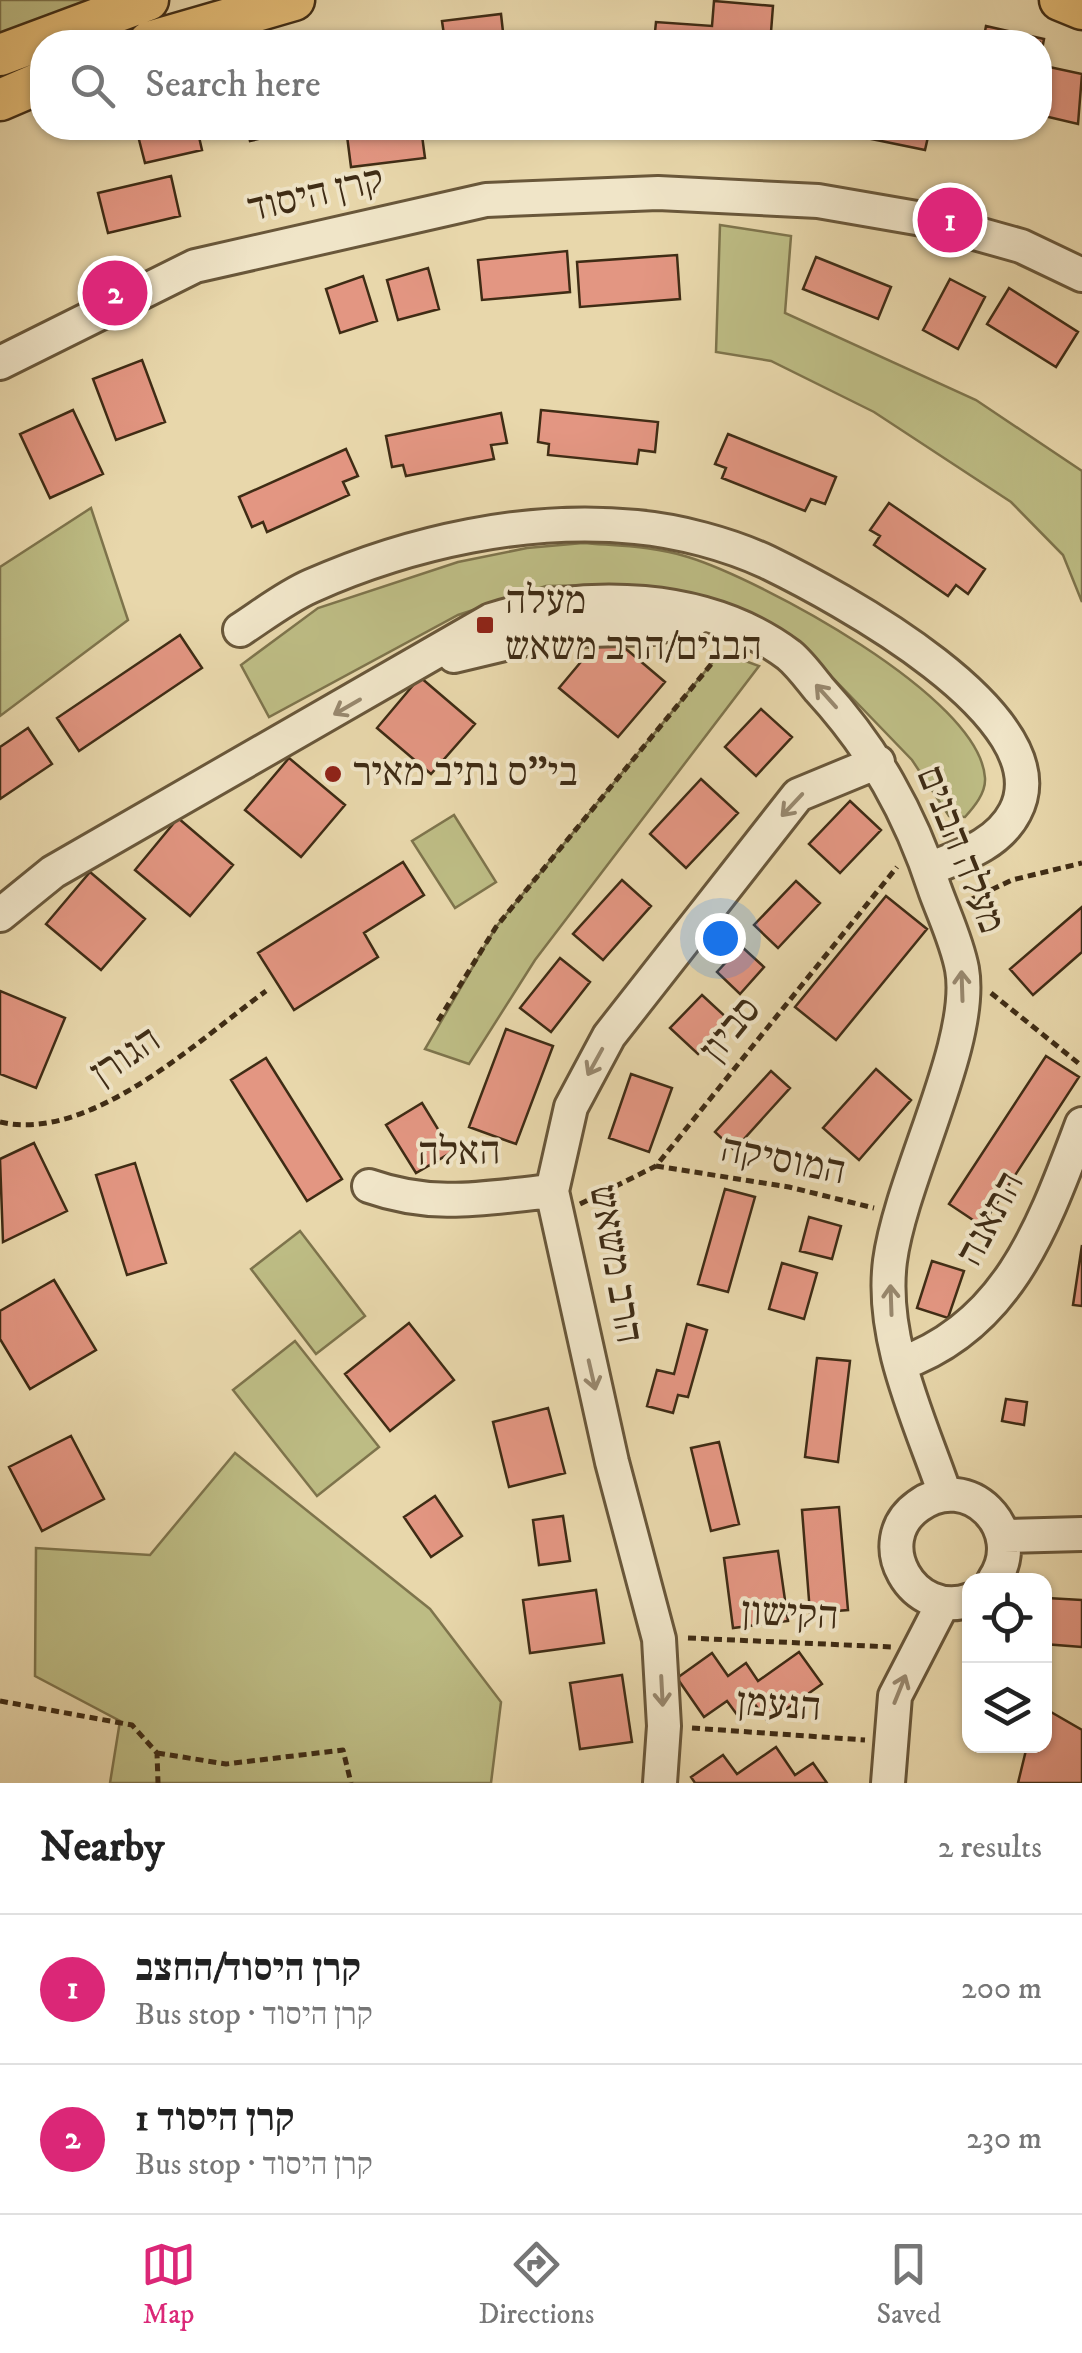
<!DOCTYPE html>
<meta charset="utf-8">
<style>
body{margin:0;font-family:"IM FELL DW Pica","Frank Ruhl Libre",serif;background:#f2f2f2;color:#222}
.controls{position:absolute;right:30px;bottom:30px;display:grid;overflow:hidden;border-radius:20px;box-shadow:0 2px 8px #0004}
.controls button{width:90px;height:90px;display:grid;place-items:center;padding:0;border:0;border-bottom:2px solid #e0e0e0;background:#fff;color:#222;font:50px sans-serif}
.you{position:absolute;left:720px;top:938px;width:35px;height:35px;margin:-25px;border:8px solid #fff;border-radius:50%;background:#1a73e8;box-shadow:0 0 0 15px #1a73e833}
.badge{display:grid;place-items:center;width:65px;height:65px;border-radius:50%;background:#db2777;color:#fff;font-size:32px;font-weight:700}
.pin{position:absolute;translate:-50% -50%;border:5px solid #fff;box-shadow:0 2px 10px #0006}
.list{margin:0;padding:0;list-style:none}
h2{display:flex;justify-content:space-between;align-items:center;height:130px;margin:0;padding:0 40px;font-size:42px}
h2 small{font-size:32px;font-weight:400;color:#767676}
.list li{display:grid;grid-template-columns:65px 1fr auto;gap:30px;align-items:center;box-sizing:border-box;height:150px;padding:0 40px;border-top:2px solid #e0e0e0}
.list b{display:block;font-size:38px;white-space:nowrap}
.list p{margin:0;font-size:32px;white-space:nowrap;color:#767676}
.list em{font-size:32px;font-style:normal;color:#767676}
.icon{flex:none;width:55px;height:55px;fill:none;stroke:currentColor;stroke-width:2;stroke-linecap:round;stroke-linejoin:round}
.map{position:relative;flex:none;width:1082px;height:1783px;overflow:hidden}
.search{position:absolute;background:#fff;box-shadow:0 2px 8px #0004;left:30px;right:30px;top:30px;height:110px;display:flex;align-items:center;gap:25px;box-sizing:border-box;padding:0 35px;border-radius:40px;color:#767676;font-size:38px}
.sheet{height:430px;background:#fff}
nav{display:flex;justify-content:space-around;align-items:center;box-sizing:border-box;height:140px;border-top:2px solid #e0e0e0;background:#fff;font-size:28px;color:#767676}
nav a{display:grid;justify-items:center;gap:5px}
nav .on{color:#db2777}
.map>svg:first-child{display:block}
</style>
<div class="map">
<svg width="1082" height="1783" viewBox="0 0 1082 1783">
<rect width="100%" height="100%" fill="#e8d7ab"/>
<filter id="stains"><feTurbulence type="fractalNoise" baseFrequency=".002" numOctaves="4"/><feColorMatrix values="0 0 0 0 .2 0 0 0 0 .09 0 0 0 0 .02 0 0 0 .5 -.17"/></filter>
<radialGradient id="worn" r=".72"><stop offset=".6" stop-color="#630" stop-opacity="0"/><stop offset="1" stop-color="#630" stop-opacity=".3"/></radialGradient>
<!-- green -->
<path fill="#bdbc84" stroke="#7e744c" stroke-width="2.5" d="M 0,0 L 106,0 L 0,45 Z
M 720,225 L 791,236 L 785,313 L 976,400 L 1082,471 L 1082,602 L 1063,555 L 1011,502 L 874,412 L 771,361 L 716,352 Z
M 91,508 L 128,620 L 0,716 L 0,567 Z
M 583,543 C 619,546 654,546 688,557 C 759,579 980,696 985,778 C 986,793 974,807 965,817 L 949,816 L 912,760 L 803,647 L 705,600 L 609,585 L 546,586 L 458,615 L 269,717 L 241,665 L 318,608 L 458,562 L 527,548 Z
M 721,652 L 759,666 L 535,960 L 469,1064 L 425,1049 L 496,927 Z
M 454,815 L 496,882 L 455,908 L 412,841 Z
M 300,1231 L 365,1316 L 316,1354 L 251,1269 Z
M 295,1341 L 379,1447 L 317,1496 L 233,1390 Z
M 235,1453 L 430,1609 L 501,1702 L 491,1783 L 110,1783 L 120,1721 L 35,1676 L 36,1548 L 150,1555 Z"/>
<!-- building -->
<path fill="#e39682" stroke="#3f2c15" stroke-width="2.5" d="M 714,1 L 773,6 L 771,32 L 822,36 L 821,42 L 654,42 L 656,22 L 712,26 Z
M 501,14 L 504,41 L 555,34 L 556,42 L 445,42 L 442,21 Z
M 986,26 L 1044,39 L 1040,60 L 1040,42 L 983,42 Z
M 1040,65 L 1082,74 L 1078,124 L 1040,115 Z
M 136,128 L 197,128 L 202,150 L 145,163 Z
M 247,128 L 306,128 L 250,141 Z
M 346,128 L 421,128 L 425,158 L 351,167 Z
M 601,128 L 671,128 L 670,132 Z
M 854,128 L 930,128 L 925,150 L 852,135 Z
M 171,176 L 180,216 L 108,233 L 98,193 Z
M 567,251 L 570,292 L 482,300 L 478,260 Z
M 677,255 L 680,299 L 580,307 L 577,262 Z
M 816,257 L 891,287 L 878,319 L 803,289 Z
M 428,268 L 439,309 L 398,320 L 387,280 Z
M 363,276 L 377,321 L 340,333 L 326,289 Z
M 950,279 L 985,297 L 958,349 L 923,330 Z
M 1009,288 L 1078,332 L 1056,367 L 987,324 Z
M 142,360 L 165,422 L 116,440 L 93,379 Z
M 73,410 L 103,474 L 50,498 L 20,434 Z
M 541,410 L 658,422 L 655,452 L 639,450 L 637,464 L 548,455 L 549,444 L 538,442 Z
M 501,413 L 507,443 L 491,445 L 494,459 L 406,476 L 403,465 L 392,467 L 386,436 Z
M 728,434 L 836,477 L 825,504 L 811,499 L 805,511 L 722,478 L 726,468 L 715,464 Z
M 346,449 L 358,476 L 343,482 L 349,495 L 267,532 L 263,522 L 252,527 L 239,497 Z
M 889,503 L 985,569 L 968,594 L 956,585 L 948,596 L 874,545 L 880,536 L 870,530 Z
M 606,632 L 665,682 L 618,737 L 559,688 Z
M 180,635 L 202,668 L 79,751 L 57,718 Z
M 420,677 L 475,724 L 431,774 L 377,728 Z
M 761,709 L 792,737 L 756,776 L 725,747 Z
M 28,728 L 52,764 L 0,799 L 0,747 Z
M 289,758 L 345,805 L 301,857 L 245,810 Z
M 701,779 L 738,813 L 686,868 L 650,834 Z
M 850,801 L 881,830 L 840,873 L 809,844 Z
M 178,818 L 233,865 L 190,916 L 135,870 Z
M 403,862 L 424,895 L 364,933 L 378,957 L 294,1010 L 258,953 Z
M 90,872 L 145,919 L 101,970 L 46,924 Z
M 622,880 L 651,906 L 603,960 L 573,934 Z
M 796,881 L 820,903 L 778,948 L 754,925 Z
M 886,896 L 927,929 L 836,1040 L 795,1007 Z
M 1082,907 L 1082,952 L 1033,995 L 1010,969 Z
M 741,946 L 764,967 L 740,994 L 717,972 Z
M 560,958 L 590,982 L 551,1032 L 520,1008 Z
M 0,991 L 65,1018 L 36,1088 L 0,1074 Z
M 702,995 L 729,1020 L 698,1054 L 670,1028 Z
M 506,1029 L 553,1046 L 516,1144 L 469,1127 Z
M 1046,1056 L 1079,1077 L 982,1226 L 949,1204 Z
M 266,1058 L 342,1179 L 307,1201 L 231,1080 Z
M 876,1069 L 911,1100 L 859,1160 L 823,1128 Z
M 771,1071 L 790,1088 L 734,1150 L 715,1132 Z
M 631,1074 L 672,1088 L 649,1152 L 609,1138 Z
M 422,1103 L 452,1152 L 416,1173 L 386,1125 Z
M 34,1143 L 67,1211 L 3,1242 L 0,1159 Z
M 135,1163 L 166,1263 L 127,1275 L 96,1175 Z
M 725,1189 L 755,1197 L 728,1292 L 698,1284 Z
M 809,1217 L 841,1226 L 832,1259 L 800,1251 Z
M 1082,1245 L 1082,1306 L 1073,1305 Z
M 932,1261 L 964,1271 L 948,1318 L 917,1308 Z
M 782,1263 L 817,1273 L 804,1319 L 769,1309 Z
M 54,1280 L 96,1350 L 30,1389 L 0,1339 L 0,1311 Z
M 409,1323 L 454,1380 L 390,1431 L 345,1374 Z
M 687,1324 L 707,1330 L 688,1397 L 678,1395 L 673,1413 L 647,1406 L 657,1370 L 674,1374 Z
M 817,1358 L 850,1361 L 838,1462 L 805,1457 Z
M 1006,1399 L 1027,1402 L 1024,1425 L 1002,1421 Z
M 548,1408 L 565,1473 L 509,1487 L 493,1422 Z
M 71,1436 L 104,1499 L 42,1531 L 9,1467 Z
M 719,1442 L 739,1524 L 711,1531 L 691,1448 Z
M 435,1496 L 462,1536 L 431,1557 L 404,1517 Z
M 839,1507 L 848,1610 L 810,1613 L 802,1510 Z
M 563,1516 L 570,1561 L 539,1565 L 533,1520 Z
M 778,1551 L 788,1621 L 733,1628 L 724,1558 Z
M 596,1590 L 604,1643 L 530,1653 L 523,1600 Z
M 1047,1598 L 1082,1600 L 1082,1647 L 1044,1644 Z
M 799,1652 L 822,1684 L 768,1722 L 754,1703 L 738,1716 L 727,1701 L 704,1717 L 677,1678 L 712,1653 L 728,1676 L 746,1663 L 758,1681 Z
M 622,1675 L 632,1742 L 580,1749 L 570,1683 Z
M 1044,1708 L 1082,1730 L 1082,1783 L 1018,1783 L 1027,1746 L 1044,1746 Z
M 776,1747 L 795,1775 L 813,1763 L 827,1783 L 695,1783 L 691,1777 L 723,1755 L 737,1774 Z"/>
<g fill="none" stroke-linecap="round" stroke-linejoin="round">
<!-- minor casing -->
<g stroke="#69573a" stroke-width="38">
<path id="minor" d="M 0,363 L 195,266 L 486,200 L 658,193 L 818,201 L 928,220 L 1021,246 L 1082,275
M 240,630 C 263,615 286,597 311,586 C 410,542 528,516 636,527 C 679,531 728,544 767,562 C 833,594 1065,717 1015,812 C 998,845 961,856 929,869
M 454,656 L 559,631 L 653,628 L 696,618
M 0,915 L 53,872 L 491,620 C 585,590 706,593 789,655 C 800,664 810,678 819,689 C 874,749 910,813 935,890 C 944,915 957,942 962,969 C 975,1042 901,1177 890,1261 C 880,1340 920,1421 945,1494
M 369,1186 C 434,1209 485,1198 552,1191
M 900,1364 C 1009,1326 1044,1224 1082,1124
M 1004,1536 L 1082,1534
M 970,1600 C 913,1620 868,1542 918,1506 C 968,1469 1028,1530 994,1580
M 660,1783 L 664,1726 L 659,1639 L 612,1462 L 552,1191 L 571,1107 L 609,1036 L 798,795 L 878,762
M 888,1783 L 895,1696 L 943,1603"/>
</g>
<!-- major casing -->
<g stroke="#3f2c15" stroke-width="45">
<path id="major" d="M 1060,0 L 1082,9
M 149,42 L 294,0
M 0,55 L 148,0
M 0,100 L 42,82"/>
</g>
<!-- path -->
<path stroke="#3f2c15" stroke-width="5" stroke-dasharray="8 5" stroke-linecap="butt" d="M 968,901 L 1012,880 L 1082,863
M 991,993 L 1082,1066
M 438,1021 L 496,927 L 722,651
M 0,1122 C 90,1143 197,1041 266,991
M 656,1166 L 789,1187 L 874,1208
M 580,1204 L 656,1166 L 897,867
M 688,1638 L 892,1647
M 0,1701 L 132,1725 L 157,1753 L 158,1783
M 692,1728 L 865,1740
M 157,1753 L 226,1764 L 343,1750 L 351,1783"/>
<!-- minor -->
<use href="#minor" stroke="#f0e5c8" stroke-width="32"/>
<!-- major -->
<use href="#major" stroke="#e4bc76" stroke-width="40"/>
</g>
<!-- one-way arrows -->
<defs><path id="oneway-shaft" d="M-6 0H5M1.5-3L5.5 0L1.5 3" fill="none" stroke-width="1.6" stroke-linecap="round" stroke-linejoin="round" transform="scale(2.5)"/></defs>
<g stroke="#98886e">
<use href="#oneway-shaft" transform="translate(826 696) rotate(-132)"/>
<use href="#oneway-shaft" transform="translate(347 707) rotate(150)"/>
<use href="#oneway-shaft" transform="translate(792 805) rotate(133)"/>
<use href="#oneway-shaft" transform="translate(962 986) rotate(-92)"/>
<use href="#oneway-shaft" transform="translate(595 1062) rotate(119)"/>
<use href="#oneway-shaft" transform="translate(891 1300) rotate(-92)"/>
<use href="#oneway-shaft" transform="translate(592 1375) rotate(77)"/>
<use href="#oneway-shaft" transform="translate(900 1689) rotate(-68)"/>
<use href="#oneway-shaft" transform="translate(662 1691) rotate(87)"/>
</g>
<!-- markers -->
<g fill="#8f2418" stroke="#f0e5c8" stroke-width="4">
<rect x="475" y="615" width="20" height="20" rx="5"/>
<circle cx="333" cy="774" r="10"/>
</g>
<g text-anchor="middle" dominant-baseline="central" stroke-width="8" stroke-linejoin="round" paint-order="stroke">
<!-- street labels -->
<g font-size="40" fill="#3f2c15" stroke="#f0e5c8">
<text transform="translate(316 195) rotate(-13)">קרן היסוד</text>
<text transform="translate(960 850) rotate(68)">מעלה הבנים</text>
<text transform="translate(731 1030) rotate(-51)">סביון</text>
<text transform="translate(126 1057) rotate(-34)">הגורן</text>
<text transform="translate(459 1153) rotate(-1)">האלה</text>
<text transform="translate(783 1161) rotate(11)">המוסיקה</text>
<text transform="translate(991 1219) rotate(-62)">התאנה</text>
<text transform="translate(615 1264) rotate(80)">הרב משאש</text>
<text transform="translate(790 1615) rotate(3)">הקישון</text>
<text transform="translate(779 1706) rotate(4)">הנעמן</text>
</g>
<!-- poi labels -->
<g font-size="40" fill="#3f2c15" stroke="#f0e5c8" text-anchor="start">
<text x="505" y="602">מעלה<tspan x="505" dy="46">הבנים/הרב משאש</tspan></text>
<text x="353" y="774">בי"ס נתיב מאיר</text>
</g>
</g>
<rect width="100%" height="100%" filter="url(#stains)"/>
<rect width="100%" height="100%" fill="url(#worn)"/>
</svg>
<div class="controls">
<button><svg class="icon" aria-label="locate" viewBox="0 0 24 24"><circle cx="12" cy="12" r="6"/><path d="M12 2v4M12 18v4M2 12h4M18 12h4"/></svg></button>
<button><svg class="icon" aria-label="layers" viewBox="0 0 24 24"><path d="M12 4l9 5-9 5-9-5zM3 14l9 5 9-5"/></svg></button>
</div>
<div class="you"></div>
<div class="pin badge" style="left:950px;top:220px">1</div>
<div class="pin badge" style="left:115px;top:293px">2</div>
<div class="search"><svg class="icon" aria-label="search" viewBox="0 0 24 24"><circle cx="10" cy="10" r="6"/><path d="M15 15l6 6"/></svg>Search here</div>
</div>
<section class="sheet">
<h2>Nearby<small>2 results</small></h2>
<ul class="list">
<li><span class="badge">1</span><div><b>קרן היסוד/החצב</b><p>Bus stop · קרן היסוד</p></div><em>200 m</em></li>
<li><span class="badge">2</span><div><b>קרן היסוד 1</b><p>Bus stop · קרן היסוד</p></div><em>230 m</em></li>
</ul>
</section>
<nav>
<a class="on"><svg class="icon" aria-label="map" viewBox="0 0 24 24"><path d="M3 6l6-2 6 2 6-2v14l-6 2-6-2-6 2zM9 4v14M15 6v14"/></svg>Map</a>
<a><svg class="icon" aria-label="directions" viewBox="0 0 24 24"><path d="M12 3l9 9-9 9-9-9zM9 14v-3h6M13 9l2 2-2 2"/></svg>Directions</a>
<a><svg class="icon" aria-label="saved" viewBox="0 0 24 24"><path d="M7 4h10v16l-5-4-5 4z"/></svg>Saved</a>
</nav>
